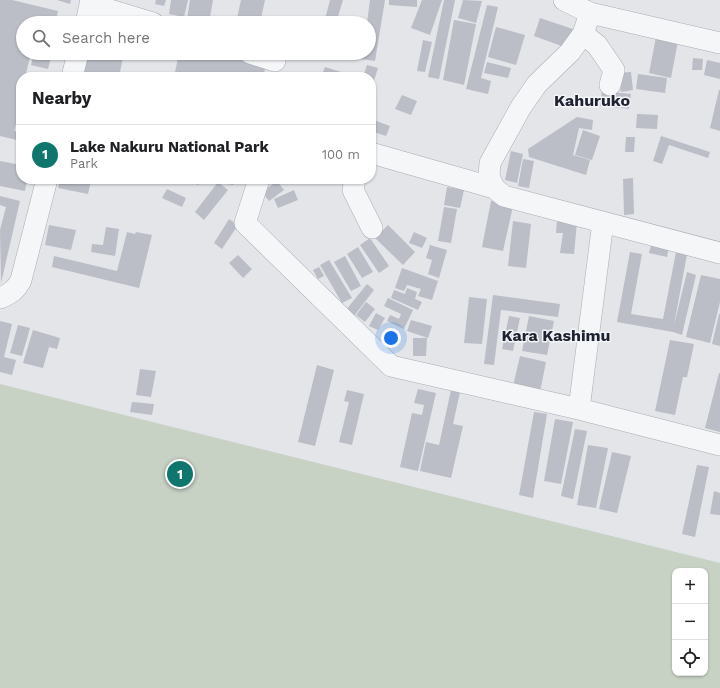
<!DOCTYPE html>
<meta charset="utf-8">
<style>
body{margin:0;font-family:"Work Sans",sans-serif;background:#f2f2f2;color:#202124}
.controls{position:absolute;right:12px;bottom:12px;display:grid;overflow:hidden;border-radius:8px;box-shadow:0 1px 3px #0004}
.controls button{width:36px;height:36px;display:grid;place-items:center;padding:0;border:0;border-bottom:1px solid #e0e0e0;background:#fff;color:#202124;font:20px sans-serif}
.you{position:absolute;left:391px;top:338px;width:14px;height:14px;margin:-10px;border:3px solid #fff;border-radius:50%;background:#1a73e8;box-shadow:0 0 0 6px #1a73e833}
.badge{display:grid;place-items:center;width:26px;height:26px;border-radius:50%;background:#0f766e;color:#fff;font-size:13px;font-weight:700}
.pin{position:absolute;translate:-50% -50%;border:2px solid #fff;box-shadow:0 1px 4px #0006}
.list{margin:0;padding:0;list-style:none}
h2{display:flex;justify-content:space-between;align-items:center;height:52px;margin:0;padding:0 16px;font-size:17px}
h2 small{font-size:13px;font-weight:400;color:#757577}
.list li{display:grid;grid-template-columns:26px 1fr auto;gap:12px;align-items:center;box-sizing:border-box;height:60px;padding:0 16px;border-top:1px solid #e0e0e0}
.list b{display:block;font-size:15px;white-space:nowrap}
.list p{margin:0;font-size:13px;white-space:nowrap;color:#757577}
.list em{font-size:13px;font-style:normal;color:#757577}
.icon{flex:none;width:22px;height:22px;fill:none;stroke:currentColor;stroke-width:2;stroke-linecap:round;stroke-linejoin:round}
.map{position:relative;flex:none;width:720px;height:688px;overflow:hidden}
.search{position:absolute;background:#fff;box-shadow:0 1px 3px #0004;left:16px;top:16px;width:360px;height:44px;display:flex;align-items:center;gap:10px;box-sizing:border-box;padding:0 14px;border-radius:22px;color:#757577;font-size:15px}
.panel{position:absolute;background:#fff;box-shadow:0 1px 3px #0004;left:16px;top:72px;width:360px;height:112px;border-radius:16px}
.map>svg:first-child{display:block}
</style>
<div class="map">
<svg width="720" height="688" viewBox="0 0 720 688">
<rect width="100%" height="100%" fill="#e3e5e9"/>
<!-- green -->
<path fill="#c7d2c5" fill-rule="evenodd" d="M 0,384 L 720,563 L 720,688 L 0,688 ZM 675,571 L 705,571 L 705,673 L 675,673 Z"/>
<!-- building -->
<path fill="#bbbec6" d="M 0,0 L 12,0 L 58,11 L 55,23 L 23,23 L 23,53 L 31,53 L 25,77 L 21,77 L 21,105 L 14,131 L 21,132 L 21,141 L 0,136 Z
M 57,0 L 71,0 L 70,4 Z
M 156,0 L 166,0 L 164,6 L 155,4 Z
M 171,0 L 188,0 L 184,17 L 169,14 Z
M 190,0 L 213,0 L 209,23 L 187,19 Z
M 241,0 L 265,0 L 260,23 L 236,23 Z
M 330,0 L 343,0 L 336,23 L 324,23 Z
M 370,0 L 385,0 L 375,61 L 339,56 L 339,53 L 369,53 L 369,23 L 367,23 Z
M 389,0 L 417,0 L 417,7 L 389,5 Z
M 422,0 L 442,0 L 430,35 L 411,28 Z
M 444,0 L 455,0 L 439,79 L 428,77 Z
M 463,0 L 482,1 L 476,23 L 458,18 Z
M 487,5 L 498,7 L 481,78 L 491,81 L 488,94 L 466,89 Z
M 91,17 L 117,22 L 117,23 L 90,23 Z
M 540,18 L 573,29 L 567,48 L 534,36 Z
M 454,20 L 476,24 L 464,85 L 443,80 Z
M 496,27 L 525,35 L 516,65 L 488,57 Z
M 656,37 L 678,41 L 671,78 L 649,73 Z
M 423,40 L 432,42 L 425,72 L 417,71 Z
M 34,53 L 52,53 L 48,69 L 31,65 Z
M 84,53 L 124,53 L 120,72 L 141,77 L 110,77 L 80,71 Z
M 179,53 L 233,53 L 267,61 L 263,77 L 174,77 Z
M 693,58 L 703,59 L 702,70 L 692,70 Z
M 707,60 L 720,63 L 720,79 L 704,75 Z
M 487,62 L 511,68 L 508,78 L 484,73 Z
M 367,65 L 378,68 L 371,90 L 371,77 L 363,77 Z
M 325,67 L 341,72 L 340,77 L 321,77 Z
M 631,72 L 633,90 L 621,92 L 618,73 Z
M 306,74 L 317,75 L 317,77 L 305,77 Z
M 638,74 L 667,78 L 665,93 L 636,89 Z
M 719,90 L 720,90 L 720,131 L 710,128 Z
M 602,91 L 631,94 L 629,109 L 600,106 Z
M 402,95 L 417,101 L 411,115 L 395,109 Z
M 637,114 L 658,115 L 657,129 L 636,128 Z
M 577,117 L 593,120 L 592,130 L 579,128 L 573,155 L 590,160 L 586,175 L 529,157 L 528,149 Z
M 371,119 L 390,126 L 386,136 L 371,131 Z
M 583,130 L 600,136 L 592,160 L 575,155 Z
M 661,136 L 710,152 L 708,158 L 669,145 L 662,164 L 653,161 Z
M 626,137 L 635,137 L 634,152 L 625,152 Z
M 511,151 L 523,154 L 517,183 L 505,180 Z
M 523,159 L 534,161 L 529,188 L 518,186 Z
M 0,161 L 21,165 L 21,179 L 27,179 L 25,191 L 0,186 Z
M 633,178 L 634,214 L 624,215 L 623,179 Z
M 60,179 L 85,179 L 91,181 L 88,194 L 58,188 Z
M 187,179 L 200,179 L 198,185 Z
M 223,179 L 235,179 L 233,185 L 222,183 Z
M 277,181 L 284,190 L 269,201 L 262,192 Z
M 218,182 L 228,190 L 204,220 L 195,212 Z
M 447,187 L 464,190 L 460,208 L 444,205 Z
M 167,189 L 186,198 L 182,207 L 162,198 Z
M 294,190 L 298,200 L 278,208 L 274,199 Z
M 0,196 L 20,201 L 1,283 L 0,230 L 6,207 L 0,205 Z
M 491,201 L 513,206 L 503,251 L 482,247 Z
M 444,207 L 457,209 L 451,243 L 438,241 Z
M 229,219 L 238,225 L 222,249 L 214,243 Z
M 557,220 L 577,222 L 574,254 L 560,253 L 563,233 L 556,233 Z
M 513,221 L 531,224 L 526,268 L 508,266 Z
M 49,225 L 76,230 L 71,250 L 45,245 Z
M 388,225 L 415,252 L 403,265 L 375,238 Z
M 106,227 L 119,229 L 115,256 L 91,252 L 92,244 L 103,245 Z
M 127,232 L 135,234 L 136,232 L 152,235 L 139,288 L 52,267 L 54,256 L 117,271 Z
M 414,232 L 427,238 L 422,248 L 409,243 Z
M 370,238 L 389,266 L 379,273 L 360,245 Z
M 652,242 L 669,246 L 667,257 L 649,253 Z
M 430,245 L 447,250 L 439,278 L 428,274 L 432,260 L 426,258 Z
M 358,247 L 373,272 L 362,278 L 347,254 Z
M 677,247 L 688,249 L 674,325 L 687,272 L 696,275 L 682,335 L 673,332 L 617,322 L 630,252 L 642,254 L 631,314 L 663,319 Z
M 238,255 L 252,269 L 243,278 L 229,263 Z
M 345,256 L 361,286 L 351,291 L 334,262 Z
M 329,260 L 352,298 L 342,303 L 320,265 Z
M 319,267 L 324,276 L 318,279 L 313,270 Z
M 402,268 L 438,281 L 432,300 L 418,296 L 421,289 L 407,285 L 404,291 L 395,288 Z
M 701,275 L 720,279 L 720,302 L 710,343 L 686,337 Z
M 367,284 L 374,290 L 354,316 L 346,310 Z
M 407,288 L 417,292 L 415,299 L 422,302 L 418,310 L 391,298 L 394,290 L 405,294 Z
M 493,295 L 560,304 L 558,317 L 501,310 L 494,365 L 484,364 Z
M 469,297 L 487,299 L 482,344 L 464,343 Z
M 388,298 L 413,310 L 404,329 L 387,321 L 390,315 L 399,319 L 401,314 L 384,306 Z
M 366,302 L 375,309 L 365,322 L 356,315 Z
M 376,313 L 385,318 L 378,330 L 369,326 Z
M 719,314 L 720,314 L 720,346 L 712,344 Z
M 509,316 L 520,318 L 513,351 L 502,349 Z
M 529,316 L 554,321 L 547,355 L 522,351 Z
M 411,320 L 432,326 L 428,338 L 407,331 Z
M 0,321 L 12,324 L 4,357 L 16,360 L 12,375 L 0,372 Z
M 18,325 L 30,328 L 22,356 L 10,353 Z
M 33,330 L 60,338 L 57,349 L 49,347 L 43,368 L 23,363 Z
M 413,338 L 427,338 L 426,356 L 413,356 Z
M 670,340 L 694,344 L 687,377 L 683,377 L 675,415 L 655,411 Z
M 520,356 L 546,362 L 540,392 L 513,386 Z
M 317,365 L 334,370 L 315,446 L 298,442 Z
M 140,369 L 156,371 L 151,397 L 136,395 Z
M 719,373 L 720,373 L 720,432 L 705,428 Z
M 418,389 L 436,393 L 418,471 L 400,467 L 412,413 L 422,415 L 424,405 L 414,403 Z
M 347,390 L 364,394 L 352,445 L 339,442 L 349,402 L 344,401 Z
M 451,390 L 460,392 L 453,424 L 463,426 L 451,478 L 420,471 L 426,442 L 439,445 Z
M 132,402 L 154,404 L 152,415 L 130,412 Z
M 534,412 L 547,414 L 533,498 L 519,495 Z
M 555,419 L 573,422 L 561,484 L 544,481 Z
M 575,429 L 587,431 L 573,499 L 561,496 Z
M 588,445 L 608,448 L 596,508 L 577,505 Z
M 612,452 L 631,456 L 617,513 L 599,509 Z
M 697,465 L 709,467 L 695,537 L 682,534 Z
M 714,491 L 720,493 L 720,515 L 710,514 Z"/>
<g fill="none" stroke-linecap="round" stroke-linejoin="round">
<!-- minor casing -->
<g stroke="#a9acb3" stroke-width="22">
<path id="minor" d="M 564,0 L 590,13 L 720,43
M 90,4 L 153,23
M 590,13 L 583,34 L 570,52 L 537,84 L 521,107 L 490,163 L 489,176 L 494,188 L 504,196 L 720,253
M 86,23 L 91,0
M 583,34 L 597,45 L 614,70 L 610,85
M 250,53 L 275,61
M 72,77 L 78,53
M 371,153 L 494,188
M 259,179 L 245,223 L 391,366 L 579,409 L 720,445
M 355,179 L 353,190 L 372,228
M 0,298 C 10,294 16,290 21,280 L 47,179
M 579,409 L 603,222"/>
</g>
<!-- minor -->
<use href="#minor" stroke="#f5f6f8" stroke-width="21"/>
</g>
<g text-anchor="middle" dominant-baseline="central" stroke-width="3" stroke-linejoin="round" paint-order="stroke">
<!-- quarter labels -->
<g font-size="16" font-weight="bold" fill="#1f2331" stroke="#f2f4f7">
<text x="592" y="100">Kahuruko</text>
<text x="556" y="335">Kara Kashimu</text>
</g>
</g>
</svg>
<div class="controls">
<button>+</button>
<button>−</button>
<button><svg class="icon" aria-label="locate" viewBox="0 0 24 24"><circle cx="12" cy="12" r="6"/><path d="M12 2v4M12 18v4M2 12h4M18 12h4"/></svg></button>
</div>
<div class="you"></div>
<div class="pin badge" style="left:180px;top:474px">1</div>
<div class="search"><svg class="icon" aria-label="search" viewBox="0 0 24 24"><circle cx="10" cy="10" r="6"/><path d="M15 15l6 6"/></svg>Search here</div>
<section class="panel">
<h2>Nearby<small></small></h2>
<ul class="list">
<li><span class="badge">1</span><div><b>Lake Nakuru National Park</b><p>Park</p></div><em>100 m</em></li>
</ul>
</section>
</div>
